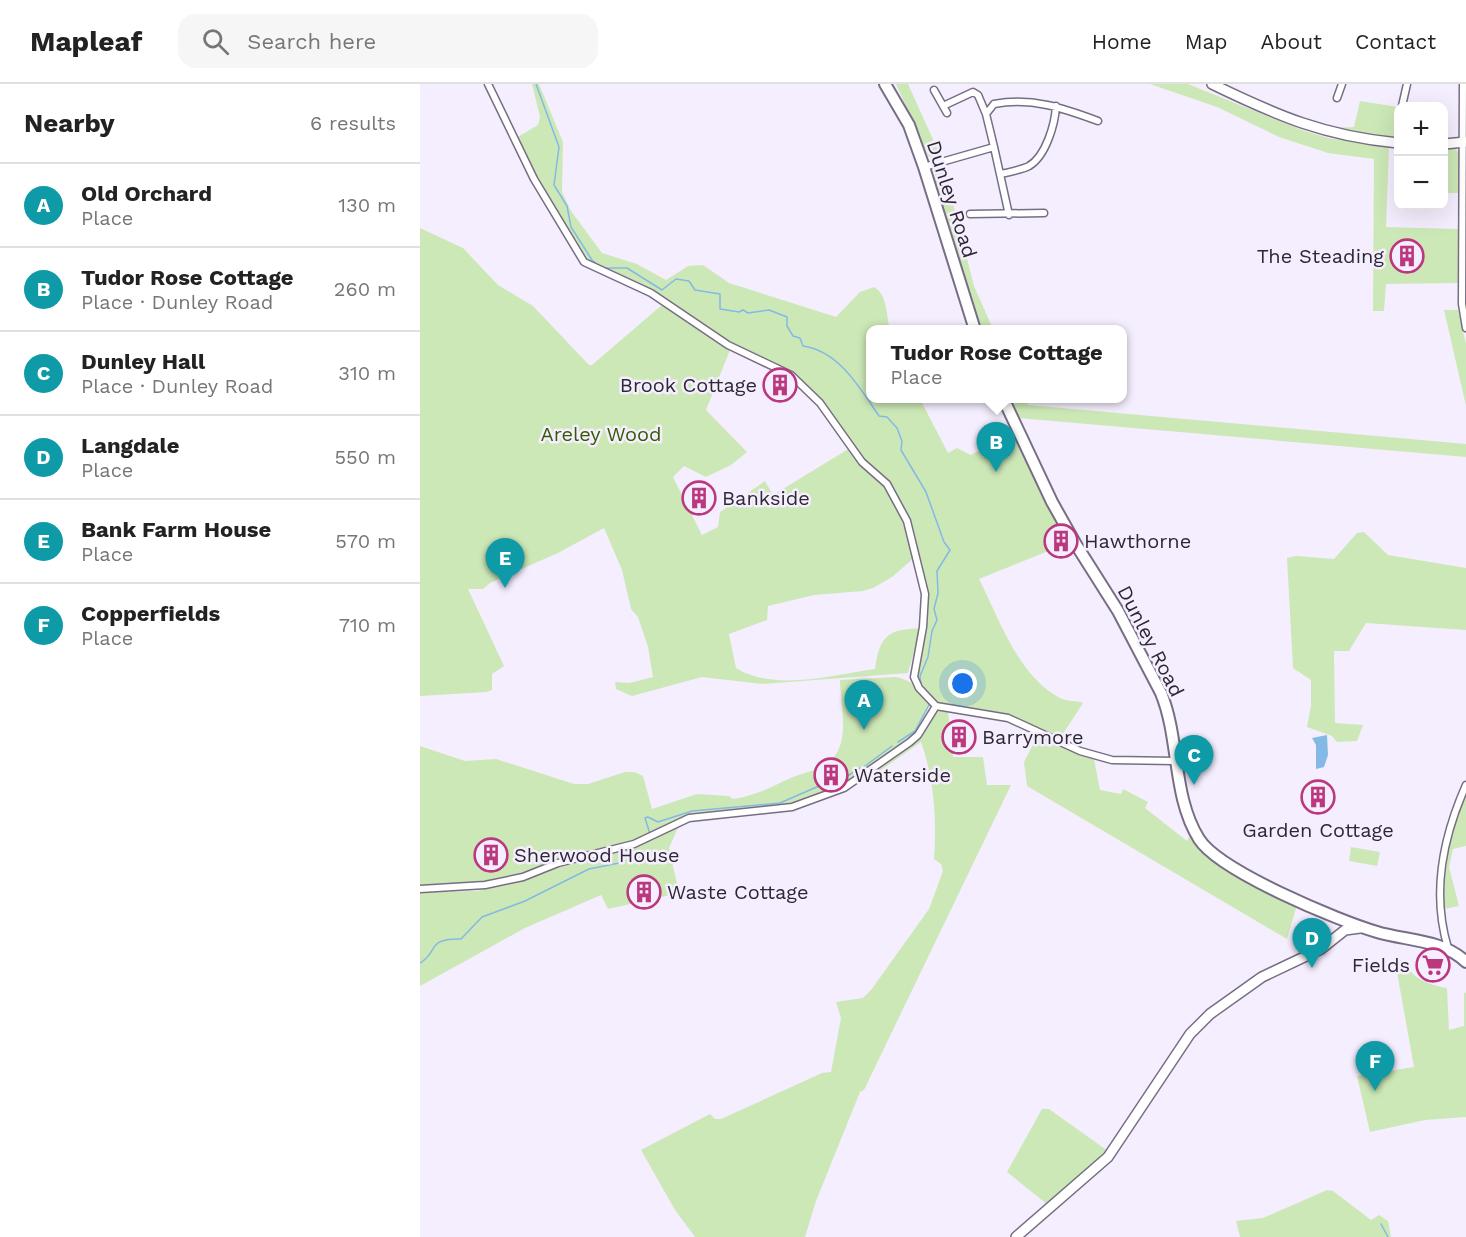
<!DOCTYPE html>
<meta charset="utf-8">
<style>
body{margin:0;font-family:"Work Sans",sans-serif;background:#f6f6f6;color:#222}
.controls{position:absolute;right:18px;top:18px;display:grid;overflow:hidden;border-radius:12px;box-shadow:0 6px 24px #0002}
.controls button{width:54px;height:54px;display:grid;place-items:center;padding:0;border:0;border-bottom:2px solid #e0e0e0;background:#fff;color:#222;font:30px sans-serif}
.you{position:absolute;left:543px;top:600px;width:21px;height:21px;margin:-15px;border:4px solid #fff;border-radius:50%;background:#1a73e8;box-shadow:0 0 0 9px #1a73e833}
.badge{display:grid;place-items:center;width:39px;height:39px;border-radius:50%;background:#d93025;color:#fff;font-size:20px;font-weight:700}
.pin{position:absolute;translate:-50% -50px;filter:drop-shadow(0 2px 3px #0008)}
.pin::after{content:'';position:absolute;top:32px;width:21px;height:18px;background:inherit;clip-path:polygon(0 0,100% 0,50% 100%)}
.popup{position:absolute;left:446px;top:241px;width:261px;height:78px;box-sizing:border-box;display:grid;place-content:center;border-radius:12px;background:#fff;filter:drop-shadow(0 2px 4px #0005);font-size:20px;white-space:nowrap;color:#767676}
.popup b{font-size:22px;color:#222}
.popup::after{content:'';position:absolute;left:50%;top:100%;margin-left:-12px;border:12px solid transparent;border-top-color:#fff}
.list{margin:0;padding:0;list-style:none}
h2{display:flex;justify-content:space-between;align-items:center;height:78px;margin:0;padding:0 24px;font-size:26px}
h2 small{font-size:20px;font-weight:400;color:#767676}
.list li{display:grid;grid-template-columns:39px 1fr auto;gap:18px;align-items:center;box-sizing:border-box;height:84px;padding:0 24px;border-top:2px solid #e0e0e0}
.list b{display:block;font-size:22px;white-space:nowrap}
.list p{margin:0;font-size:20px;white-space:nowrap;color:#767676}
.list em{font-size:20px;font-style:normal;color:#767676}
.icon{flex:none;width:33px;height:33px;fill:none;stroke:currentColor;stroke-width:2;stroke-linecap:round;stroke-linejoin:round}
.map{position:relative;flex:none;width:1046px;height:1153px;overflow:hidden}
header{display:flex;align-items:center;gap:36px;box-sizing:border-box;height:84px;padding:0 30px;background:#fff;border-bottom:2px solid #e0e0e0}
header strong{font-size:28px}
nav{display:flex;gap:33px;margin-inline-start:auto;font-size:21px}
.search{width:420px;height:54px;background:#f6f6f6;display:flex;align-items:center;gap:15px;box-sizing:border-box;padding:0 21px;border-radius:18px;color:#767676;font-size:22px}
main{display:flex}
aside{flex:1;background:#fff}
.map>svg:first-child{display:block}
</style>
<header>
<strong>Mapleaf</strong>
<div class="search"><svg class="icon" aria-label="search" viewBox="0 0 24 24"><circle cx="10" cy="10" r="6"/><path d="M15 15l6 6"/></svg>Search here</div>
<nav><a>Home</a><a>Map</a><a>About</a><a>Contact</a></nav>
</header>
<main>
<aside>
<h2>Nearby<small>6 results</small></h2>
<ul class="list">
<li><span class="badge" style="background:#0f9aa8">A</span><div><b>Old Orchard</b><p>Place</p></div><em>130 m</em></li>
<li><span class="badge" style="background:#0f9aa8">B</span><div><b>Tudor Rose Cottage</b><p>Place · Dunley Road</p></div><em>260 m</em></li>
<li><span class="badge" style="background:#0f9aa8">C</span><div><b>Dunley Hall</b><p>Place · Dunley Road</p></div><em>310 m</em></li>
<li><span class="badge" style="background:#0f9aa8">D</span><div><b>Langdale</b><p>Place</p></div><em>550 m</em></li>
<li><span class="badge" style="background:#0f9aa8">E</span><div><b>Bank Farm House</b><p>Place</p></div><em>570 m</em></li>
<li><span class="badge" style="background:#0f9aa8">F</span><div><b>Copperfields</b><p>Place</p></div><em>710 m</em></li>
</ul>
</aside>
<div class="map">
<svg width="1046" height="1153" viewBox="0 0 1046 1153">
<rect width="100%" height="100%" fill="#f5eefe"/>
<!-- green -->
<path fill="#cde8b7" d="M 112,0 L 119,0 L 143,58 L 142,108 L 151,127 L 182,169 L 217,180 L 246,196 L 268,182 L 283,181 L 309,199 L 416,233 L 440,208 L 454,203 C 468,211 466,232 470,245 L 450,246 L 450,314 L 500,315 L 528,369 L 537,364 L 551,371 L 594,348 L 651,458 L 559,495 C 580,536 598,592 640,614 C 648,618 656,616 663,619 L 641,653 L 593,632 L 520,619 C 509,614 501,604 496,593 L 507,533 L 506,502 L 489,433 L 462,390 L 440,372 L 389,303 L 372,288 L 299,253 L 240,211 L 172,181 L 163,174 L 96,54 L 118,41 L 120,33 Z
M 476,0 L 488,0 L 521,73 L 554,202 L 573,245 L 562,245 L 555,229 L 515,101 C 513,91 518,85 515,75 L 508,72 Z
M 730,0 L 768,0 L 882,46 L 908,54 L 969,62 L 966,143 L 1039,145 L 1038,199 L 966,200 L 964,227 L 953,227 L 954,75 L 908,69 L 859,53 L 797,23 Z
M 940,17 L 978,23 L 978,56 L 907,44 L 934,43 Z
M 1024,65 L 1035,65 L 1039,69 L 1039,109 L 1024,109 Z
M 0,144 L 43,164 L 78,201 L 113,222 L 169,281 L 172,281 L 243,220 L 310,266 L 286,326 L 327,368 L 311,381 L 286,393 L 264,382 L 253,393 L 282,451 L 298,443 L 300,428 L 345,397 L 353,411 L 430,364 C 469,406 479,418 494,474 L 472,493 L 453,504 L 443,507 L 394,511 L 348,522 L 347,536 L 309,550 L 316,584 C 354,608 413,591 455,585 C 460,550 468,546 501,544 L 488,589 L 342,600 L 282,593 L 212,612 L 196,605 L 195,598 L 209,599 L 233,593 L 228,563 L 218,533 L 211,525 L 202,486 L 184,444 L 138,469 L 70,499 L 63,505 L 48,505 L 84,582 L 72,590 L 72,606 L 67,608 L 0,612 Z
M 1024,226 L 1038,226 L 1046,260 L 1046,322 Z
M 589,315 L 605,315 L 608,321 L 1046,360 L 1046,373 L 598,334 Z
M 944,448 L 968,471 L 1046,484 L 1046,546 L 946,539 L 929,567 L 914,567 L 915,639 L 943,641 L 937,657 L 917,658 L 912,652 L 887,643 L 891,622 L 891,596 L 873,584 L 867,474 L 876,472 L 914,475 L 937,449 Z
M 475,593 C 492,595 502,608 510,621 L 496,648 L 422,703 L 371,721 L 274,729 L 252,739 L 233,753 L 233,756 L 259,741 L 249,764 L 259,809 L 188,825 L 181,811 L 105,844 L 0,902 L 0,808 L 57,807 L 110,794 L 143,780 L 102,791 L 58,798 L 0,803 L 0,662 L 45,677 L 76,675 L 154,700 L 168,700 L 205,688 L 214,688 L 223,692 L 232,725 L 277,710 L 309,712 L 313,715 C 337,711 351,703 373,693 C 386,688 405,685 414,673 C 430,653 420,619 420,596 Z
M 518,625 L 528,628 L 533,673 L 563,673 L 567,701 L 591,701 L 444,1006 L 440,1008 L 396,1117 L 385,1153 L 275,1153 L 255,1126 L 221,1066 L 290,1030 L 295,1035 L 301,1035 L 402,989 L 411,988 L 421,934 L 416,918 L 443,914 L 451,906 L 509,825 L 523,787 L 521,780 L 514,775 C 517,736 514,694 501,658 L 451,693 L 428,704 L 497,657 Z
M 619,649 L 674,675 L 680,706 L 701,710 L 703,705 L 728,718 L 725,724 L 767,757 L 771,749 L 775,755 L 877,821 L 867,855 L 607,702 L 604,678 Z
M 1046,708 L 1046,762 L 1033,765 L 1029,783 L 1039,822 L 1024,825 C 1024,784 1029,745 1046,708 Z
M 931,763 L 960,768 L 957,782 L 929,777 Z
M 984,876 C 990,894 1009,901 1027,904 L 1029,946 L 1044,942 L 1044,908 L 1046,909 L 1046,1033 L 1005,1036 L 950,1048 L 937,992 L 994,983 L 975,877 Z
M 622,1025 L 629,1025 L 688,1067 L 628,1121 L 587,1088 Z
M 907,1106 L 913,1107 L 951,1136 L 959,1131 L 968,1137 L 971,1153 L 820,1153 L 816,1137 L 843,1134 Z"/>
<!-- water -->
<path fill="#84b9e5" d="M 907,651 L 908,671 L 904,683 L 896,685 L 896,661 L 892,654 Z"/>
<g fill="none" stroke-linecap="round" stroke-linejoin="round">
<!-- stream -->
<path stroke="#84b9e5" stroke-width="1.5" d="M 116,0 L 139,63 L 134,101 L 147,122 L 151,143 L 172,176 L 178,181 L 185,184 L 207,184 L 242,206 L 256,195 L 269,197 L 275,206 L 300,210 L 300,225 L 319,228 L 323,226 L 328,229 L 349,226 L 367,233 L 367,242 L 373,252 L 380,254 L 383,262 C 419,267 440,304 459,332 L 467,333 L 477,344 L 482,357 L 481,366 L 506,408 L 524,458 L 530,466 L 517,487 L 518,509 L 514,525 L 517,536 L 512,547 L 508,573 L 500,592 L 501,601
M 478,658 L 495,647 L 509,621
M 445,682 L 472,662
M 230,750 L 225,734 L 228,733 L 238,738 L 272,727 L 360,719 L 399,702 L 418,698 L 440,684
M 0,879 C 19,868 6,854 41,855 L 62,833 L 105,817 L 169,785 L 199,779
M 961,1140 L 968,1153"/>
<!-- street casing -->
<g stroke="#786d84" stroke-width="9">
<path id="street" d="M 68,0 L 114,95 L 164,178 L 231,209 L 308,261 L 371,291 L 400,319 L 442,378 L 467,400 L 487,437 L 505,510 L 503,543 L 494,593 L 499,604 L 516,622 L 588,634 L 660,667 L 692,676 L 755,677
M 1043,0 L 1042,220 L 1046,244
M 514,6 L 527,29
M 917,14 L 922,0
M 523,22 L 553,8 L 558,11 L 566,30
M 982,22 L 987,0
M 574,63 L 589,131
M 504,83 L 574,63 L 566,30 L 574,20 C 612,13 643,24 678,37
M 581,90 C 589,88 601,86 609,82 C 626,72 635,40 636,22
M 550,130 L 624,129
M 0,805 L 65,801 L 103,793 L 138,779 L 214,760 L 269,734 L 372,723 L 424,704 L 490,658 L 498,651 L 516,622
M 1028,864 C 1011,808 1023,753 1046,701"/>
</g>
<!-- secondary casing -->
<g stroke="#786d84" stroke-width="12">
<path id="secondary" d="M 792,0 C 858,32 904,52 978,59
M 1024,60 L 1046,58
M 596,1153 L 688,1073 L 770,950 L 790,930 L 842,893 L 901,865 L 925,846 L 940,844"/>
</g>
<!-- primary casing -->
<g stroke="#786d84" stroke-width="14">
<path id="primary" d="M 465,0 L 489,41 L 504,83 L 555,246
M 583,314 L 632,418 L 655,459 L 698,527 L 741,609 C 760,655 752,712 779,755 C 799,787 919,837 957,848 C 987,857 1022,855 1046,878"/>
</g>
<!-- street -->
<use href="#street" stroke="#fff" stroke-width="6"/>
<!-- secondary -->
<use href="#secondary" stroke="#fff" stroke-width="9"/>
<!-- primary -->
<use href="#primary" stroke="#fff" stroke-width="10"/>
</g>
<!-- icons -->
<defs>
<g id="building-ring" transform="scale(1.725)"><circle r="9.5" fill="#f5eefe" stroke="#bb377e" stroke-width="1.5"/><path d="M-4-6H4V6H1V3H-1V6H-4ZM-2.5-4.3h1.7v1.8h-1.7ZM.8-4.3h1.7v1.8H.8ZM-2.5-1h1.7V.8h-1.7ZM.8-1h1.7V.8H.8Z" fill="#bb377e"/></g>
<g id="supermarket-ring" transform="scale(1.725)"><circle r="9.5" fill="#f5eefe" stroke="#bb377e" stroke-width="1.5"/><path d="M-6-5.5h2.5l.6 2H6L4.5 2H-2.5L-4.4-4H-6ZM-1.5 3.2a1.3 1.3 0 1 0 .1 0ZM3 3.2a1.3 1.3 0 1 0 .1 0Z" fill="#bb377e"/></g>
</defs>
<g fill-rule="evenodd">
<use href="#building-ring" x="987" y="172"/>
<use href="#building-ring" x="360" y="301"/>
<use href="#building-ring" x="279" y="414"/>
<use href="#building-ring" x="641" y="457"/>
<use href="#building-ring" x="539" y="653"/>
<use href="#building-ring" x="411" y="691"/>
<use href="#building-ring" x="898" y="713"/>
<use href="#building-ring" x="71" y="771"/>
<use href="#building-ring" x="224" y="808"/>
<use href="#supermarket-ring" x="1013" y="881"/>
</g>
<g text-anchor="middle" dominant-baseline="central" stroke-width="5" stroke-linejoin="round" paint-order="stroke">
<!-- street labels -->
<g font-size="20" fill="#2d2833" stroke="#f5eefe">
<text transform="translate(532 115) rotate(72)">Dunley Road</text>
<text transform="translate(731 557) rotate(63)">Dunley Road</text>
</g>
<!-- poi labels -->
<g font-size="20" fill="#2d2833" stroke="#f5eefe" text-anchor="start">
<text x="964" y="172" text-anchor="end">The Steading</text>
<text x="337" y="301" text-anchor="end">Brook Cottage</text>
<text x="302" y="414">Bankside</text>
<text x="664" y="457">Hawthorne</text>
<text x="562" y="653">Barrymore</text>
<text x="434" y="691">Waterside</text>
<text x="898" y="746" text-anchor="middle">Garden Cottage</text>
<text x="94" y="771">Sherwood House</text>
<text x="247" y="808">Waste Cottage</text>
<text x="990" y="881" text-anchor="end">Fields</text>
</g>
<!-- park labels -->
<g font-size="20" fill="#355a02" stroke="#f5eefe">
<text x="181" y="350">Areley Wood</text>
</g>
</g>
</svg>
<div class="controls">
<button>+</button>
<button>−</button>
</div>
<div class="you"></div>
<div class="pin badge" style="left:444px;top:646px;background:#0f9aa8">A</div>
<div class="pin badge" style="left:576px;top:388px;background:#0f9aa8">B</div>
<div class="popup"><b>Tudor Rose Cottage</b>Place</div>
<div class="pin badge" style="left:774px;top:701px;background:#0f9aa8">C</div>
<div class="pin badge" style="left:892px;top:884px;background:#0f9aa8">D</div>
<div class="pin badge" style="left:85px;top:504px;background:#0f9aa8">E</div>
<div class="pin badge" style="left:955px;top:1007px;background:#0f9aa8">F</div>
</div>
</main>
